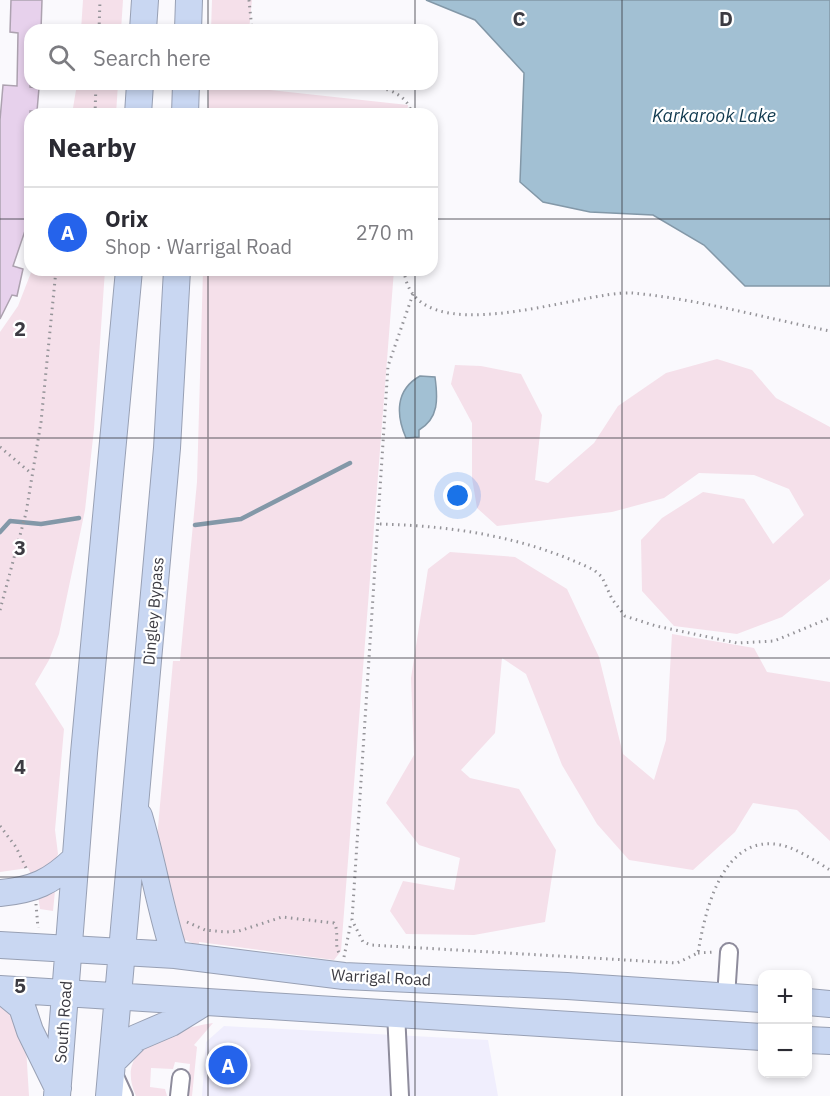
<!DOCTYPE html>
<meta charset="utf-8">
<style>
body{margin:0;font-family:"IBM Plex Sans",sans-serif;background:#f2f2f3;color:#2b2b33}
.controls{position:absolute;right:18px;bottom:18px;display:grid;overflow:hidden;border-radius:12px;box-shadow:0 3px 9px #0003}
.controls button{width:54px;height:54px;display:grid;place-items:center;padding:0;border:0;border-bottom:2px solid #e1e1e2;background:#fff;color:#2b2b33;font:30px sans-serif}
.you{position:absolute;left:458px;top:496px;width:21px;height:21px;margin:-15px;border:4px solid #fff;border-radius:50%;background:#1a73e8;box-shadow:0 0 0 9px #1a73e833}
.badge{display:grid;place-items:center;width:39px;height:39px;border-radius:50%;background:#2563eb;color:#fff;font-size:20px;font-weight:700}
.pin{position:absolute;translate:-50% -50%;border:3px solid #fff;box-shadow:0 2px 6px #0006}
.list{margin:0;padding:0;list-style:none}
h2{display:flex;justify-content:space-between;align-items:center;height:78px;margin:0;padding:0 24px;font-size:26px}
h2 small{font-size:20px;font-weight:400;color:#7c7c81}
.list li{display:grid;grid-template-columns:39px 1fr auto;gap:18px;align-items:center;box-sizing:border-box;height:90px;padding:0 24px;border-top:2px solid #e1e1e2}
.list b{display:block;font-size:22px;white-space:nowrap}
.list p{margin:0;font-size:20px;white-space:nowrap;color:#7c7c81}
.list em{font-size:20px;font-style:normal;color:#7c7c81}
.icon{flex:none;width:33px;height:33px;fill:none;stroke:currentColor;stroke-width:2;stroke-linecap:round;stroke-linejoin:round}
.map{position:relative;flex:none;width:830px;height:1096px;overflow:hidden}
.search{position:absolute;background:#fff;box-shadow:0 3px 9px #0003;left:24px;top:24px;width:414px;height:66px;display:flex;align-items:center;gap:15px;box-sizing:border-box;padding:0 21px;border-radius:18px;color:#7c7c81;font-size:22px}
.panel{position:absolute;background:#fff;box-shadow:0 3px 9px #0003;left:24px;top:108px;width:414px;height:168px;border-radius:18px}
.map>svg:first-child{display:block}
</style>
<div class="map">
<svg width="830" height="1096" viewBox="0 0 830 1096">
<rect width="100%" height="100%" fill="#faf9fd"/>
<!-- built -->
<path fill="#f0eefd" d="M 224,1026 L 488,1040 L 498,1096 L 202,1096 L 206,1042 Z"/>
<!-- green -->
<path fill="#f5e0ea" d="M 83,0 L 123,0 L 121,30 L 81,30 Z
M 212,0 L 252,0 L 249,30 L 211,30 Z
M 77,84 L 118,84 L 116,114 L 72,114 Z
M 209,84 L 242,84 L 242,87 L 408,105 L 407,114 L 208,114 Z
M 32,270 L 105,270 L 94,429 L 85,510 L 59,634 L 49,660 L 35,684 L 64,729 L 55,830 L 58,854 L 54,863 L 34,880 L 28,868 L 0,872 L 0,332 L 18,306 Z
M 203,270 L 394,270 L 341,951 L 334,960 L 199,942 L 199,946 L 181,938 L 156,849 L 173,661 L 180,661 L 197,482 Z
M 717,359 L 752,370 L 776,398 L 830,427 L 830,579 L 782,617 L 737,634 L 674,626 L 642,591 L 641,540 L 662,518 L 703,492 L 744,499 L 773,544 L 804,515 L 789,489 L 754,475 L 699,473 L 664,498 L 612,512 L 497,526 L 477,508 L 472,478 L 472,423 L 451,384 L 455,365 L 481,366 L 521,374 L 542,415 L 535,480 L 548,483 L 594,443 L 618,406 L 666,373 Z
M 450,552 L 515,557 L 567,589 L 599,657 L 623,754 L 654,780 L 666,740 L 672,634 L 754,648 L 767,672 L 830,682 L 830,841 L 797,810 L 753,803 L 735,832 L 693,870 L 629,860 L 597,824 L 562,765 L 526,674 L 502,658 L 495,733 L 461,770 L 470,778 L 519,789 L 556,850 L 545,922 L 474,935 L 406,934 L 390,911 L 403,881 L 454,890 L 460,858 L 419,845 L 386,803 L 414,755 L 411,678 L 428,569 Z
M 55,891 L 53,911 L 40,909 L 38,895 Z
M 0,1003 L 8,1005 L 26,1047 L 29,1096 L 0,1096 Z
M 213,1023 L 194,1045 L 197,1047 L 192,1096 L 187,1096 L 190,1064 L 175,1062 L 173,1069 L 151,1068 L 150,1087 L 165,1089 L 167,1096 L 136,1096 C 112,1044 176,1029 213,1023 Z"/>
<!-- water -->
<path fill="#a2c0d3" stroke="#8398a8" stroke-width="1.5" d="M 426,0 L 830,0 L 830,286 L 745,286 L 704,245 L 653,215 L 590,212 L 543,202 L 520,182 L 524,73 L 475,20 Z
M 420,376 L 435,377 C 438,399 439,418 419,430 L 419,437 L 406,438 C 396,415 395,390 420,376 Z"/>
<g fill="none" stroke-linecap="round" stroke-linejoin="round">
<!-- stream -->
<path stroke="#8398a8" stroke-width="4.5" d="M 195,525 L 241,519 L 350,463
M 0,532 L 10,521 L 41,524 L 79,518"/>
</g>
<!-- building -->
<path fill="#e7d1ec" stroke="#ada2b0" stroke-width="1.5" d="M 11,0 L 42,0 L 41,30 L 30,30 L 30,87 L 39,88 L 37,111 L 30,111 L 30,223 L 28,222 L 13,266 L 23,269 L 17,296 L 12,295 L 0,319 L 0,120 L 3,85 L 17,86 L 18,33 L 10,32 Z"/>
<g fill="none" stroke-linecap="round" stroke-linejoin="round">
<!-- minor casing -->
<g stroke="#8e8c9c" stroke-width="20">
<path id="minor" d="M 726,997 L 729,952
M 396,1012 L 400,1096
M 113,1072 L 124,1096
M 179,1096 L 181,1078"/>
</g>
<!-- highway casing -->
<g stroke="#98a0b4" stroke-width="28">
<path id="highway" d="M 143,30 L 145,0
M 188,30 L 189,0
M 138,114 L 140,84
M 185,114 L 186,84
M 139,816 C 153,863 160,909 175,955
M 0,893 C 34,890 51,882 75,859
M 0,945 L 175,955 L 344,976 L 567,986 L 762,999
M 0,989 L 762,1037
M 0,989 L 22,1007 L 30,1031 L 58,1088
M 808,1002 L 830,1004
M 808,1040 L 830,1041
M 112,1062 L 136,1038 L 171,1023 L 205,1002
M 57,1096 L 84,753 L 129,270
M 109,1096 L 167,448 L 177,270"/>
</g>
<!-- path -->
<path stroke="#959499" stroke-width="3" stroke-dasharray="1.5 4.5" stroke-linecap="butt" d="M 249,0 L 252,30
M 99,30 L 100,0
M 327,84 C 353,86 404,80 412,114
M 95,114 L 96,84
M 404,270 C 413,357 582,290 632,293 C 698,299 765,318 830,331
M 413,294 L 388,366 L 352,920 L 363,942 L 371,945 L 677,963 L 698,953 C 705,911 722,833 781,845 C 796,848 817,862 830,870
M 0,447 L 32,474
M 380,524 C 455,526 526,537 594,570 L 602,577 L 612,599 L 625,616 L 656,626 L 737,643 L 774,641 L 830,618
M 0,610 L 26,513 L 41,422 L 56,270
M 0,826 L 16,847 L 27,870
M 36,904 L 38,928
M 187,922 L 205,930 L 226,932 L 239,931 L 282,917 L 334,923 C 340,932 333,946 340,954
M 698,953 L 714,952
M 344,957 L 351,922"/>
<!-- minor -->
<use href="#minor" stroke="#fff" stroke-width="16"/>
<!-- highway -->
<use href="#highway" stroke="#c9d7f2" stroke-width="26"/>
</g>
<!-- grid -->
<path fill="none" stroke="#3c3b42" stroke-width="1.5" stroke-opacity="0.55" d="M 208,0 L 208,30M 415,0 L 415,30M 622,0 L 622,1096M 208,84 L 208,114M 415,84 L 415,114M 0,219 L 30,219M 432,219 L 830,219M 208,270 L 208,1096M 415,270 L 415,1096M 0,438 L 830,438M 0,658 L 830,658M 0,877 L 830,877"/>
<g text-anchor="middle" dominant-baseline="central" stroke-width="4.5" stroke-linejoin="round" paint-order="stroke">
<!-- street labels -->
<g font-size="16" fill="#3c3b42" stroke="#fff">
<text transform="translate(153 611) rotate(-85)">Dingley Bypass</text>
<text transform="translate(381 977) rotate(3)">Warrigal Road</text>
<text transform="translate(63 1022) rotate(-86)">South Road</text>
</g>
<!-- water labels -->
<g font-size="18" font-style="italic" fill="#0f384d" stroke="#fff">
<text x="714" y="115">Karkarook Lake</text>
</g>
</g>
<g font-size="20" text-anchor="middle" font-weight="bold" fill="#3c3b42" stroke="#fff" stroke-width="4.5" stroke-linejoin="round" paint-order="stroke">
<text x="519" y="26">C</text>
<text x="726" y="26">D</text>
<text x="20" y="336">2</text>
<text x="20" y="555">3</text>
<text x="20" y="774">4</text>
<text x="20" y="993">5</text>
</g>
</svg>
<div class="controls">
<button>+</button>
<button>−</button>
</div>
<div class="you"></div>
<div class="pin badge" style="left:228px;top:1065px">A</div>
<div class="search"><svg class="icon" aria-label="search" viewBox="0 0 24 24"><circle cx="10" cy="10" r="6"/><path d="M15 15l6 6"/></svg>Search here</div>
<section class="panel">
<h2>Nearby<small></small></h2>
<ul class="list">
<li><span class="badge">A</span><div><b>Orix</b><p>Shop · Warrigal Road</p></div><em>270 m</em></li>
</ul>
</section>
</div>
